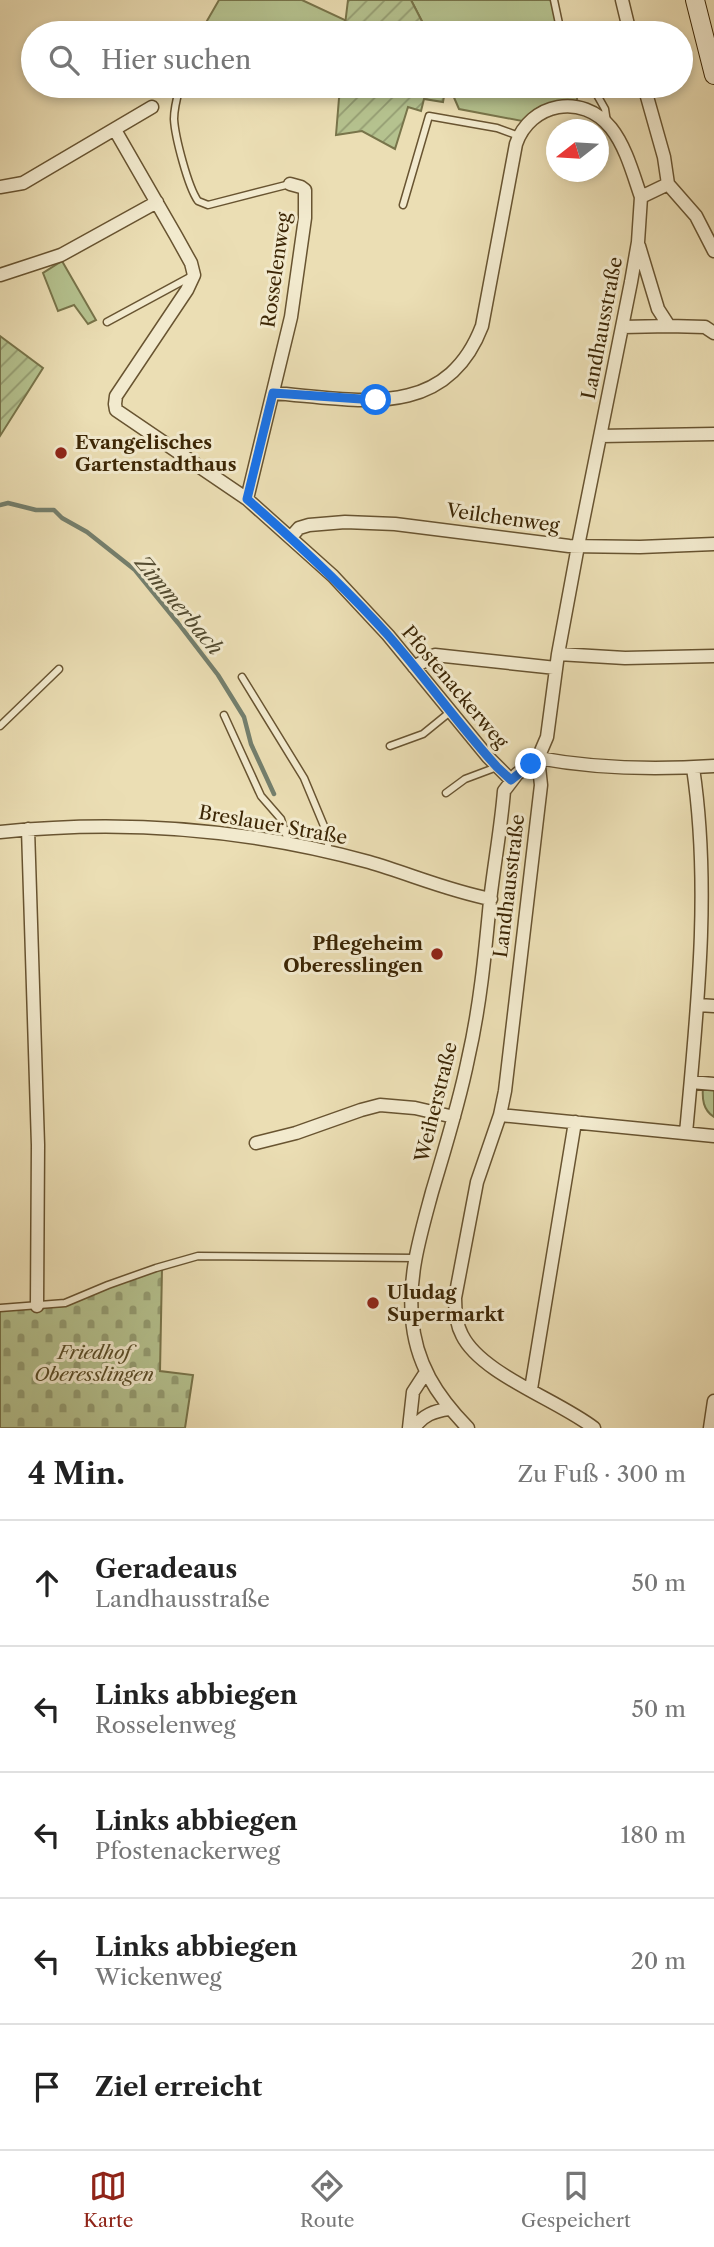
<!DOCTYPE html>
<html lang="de">
<meta charset="utf-8">
<style>
body{margin:0;font-family:"Libre Caslon Text",serif;background:#f2f2f2;color:#222}
.compass{position:absolute;left:546px;top:119px;width:63px;height:63px;border-radius:50%;background:#fff;box-shadow:0 4px 10px #0003;rotate:253deg}
.stop{position:absolute;width:21px;height:21px;margin:-16px;border:5px solid #1a73e8;border-radius:50%;background:#fff}
.stop.end{background:#1a73e8;border-color:#fff;box-shadow:0 2px 7px #0008}
.list{margin:0;padding:0;list-style:none}
h2{display:flex;justify-content:space-between;align-items:center;height:91px;margin:0;padding:0 28px;font-size:30px}
h2 small{font-size:23px;font-weight:400;color:#767676}
.list li{display:grid;grid-template-columns:46px 1fr auto;gap:21px;align-items:center;box-sizing:border-box;height:126px;padding:0 28px;border-top:2px solid #e0e0e0}
.list b{display:block;font-size:26px;white-space:nowrap}
.list p{margin:0;font-size:23px;white-space:nowrap;color:#767676}
.list em{font-size:23px;font-style:normal;color:#767676}
.icon{flex:none;width:38px;height:38px;fill:none;stroke:currentColor;stroke-width:2;stroke-linecap:round;stroke-linejoin:round}
.map{position:relative;flex:none;width:714px;height:1428px;overflow:hidden}
.search{position:absolute;background:#fff;box-shadow:0 4px 10px #0003;left:21px;right:21px;top:21px;height:77px;display:flex;align-items:center;gap:18px;box-sizing:border-box;padding:0 24px;border-radius:38px;color:#767676;font-size:26px}
.sheet{height:721px;background:#fff}
nav{display:flex;justify-content:space-around;align-items:center;box-sizing:border-box;height:98px;border-top:2px solid #e0e0e0;background:#fff;font-size:19px;color:#767676}
nav a{display:grid;justify-items:center;gap:4px}
nav .on{color:#8f2418}
.map>svg:first-child{display:block}
</style>
<div class="map">
<svg width="714" height="1428" viewBox="0 0 714 1428">
<defs>
<pattern id="cemetery-stones" width="16" height="16" patternUnits="userSpaceOnUse" patternTransform="scale(1.75)"><rect width="16" height="16" fill="#b5c28f"/><path d="M2 7V4a2 2 0 0 1 4 0v3zM10 15v-3a2 2 0 0 1 4 0v3z" fill="#949d73"/></pattern>
<pattern id="garden-furrows" width="10" height="10" patternUnits="userSpaceOnUse" patternTransform="scale(1.75)"><rect width="10" height="10" fill="#b5c28f"/><path d="M-1 1l2-2M0 10L10 0M9 11l2-2" fill="none" stroke="#949d73"/></pattern>
</defs>
<rect width="100%" height="100%" fill="#ebdeb4"/>
<filter id="stains"><feTurbulence type="fractalNoise" baseFrequency=".00286" numOctaves="4"/><feColorMatrix values="0 0 0 0 .2 0 0 0 0 .09 0 0 0 0 .02 0 0 0 .5 -.17"/></filter>
<radialGradient id="worn" r=".72"><stop offset=".6" stop-color="#630" stop-opacity="0"/><stop offset="1" stop-color="#630" stop-opacity=".3"/></radialGradient>
<!-- green -->
<path fill="#b5c28f" stroke="#78744a" stroke-width="2" d="M 219,0 L 302,0 L 345,20 L 344,33 L 207,33 L 204,26 Z
M 411,0 L 551,0 L 558,33 L 428,33 Z
M 449,86 L 577,86 L 577,102 C 556,98 535,106 522,121 L 459,109 Z
M 62,261 L 96,320 L 88,324 L 74,305 L 58,311 L 43,273 Z
M 703,1087 L 714,1088 L 714,1117 C 703,1110 702,1099 703,1087 Z"/>
<!-- cemetery -->
<path fill="url(#cemetery-stones)" stroke="#78744a" stroke-width="2" d="M 162,1269 L 160,1371 L 193,1375 L 185,1428 L 0,1428 L 0,1310 L 64,1306 L 110,1286 Z"/>
<!-- garden -->
<path fill="url(#garden-furrows)" stroke="#78744a" stroke-width="2" d="M 348,0 L 411,0 L 428,33 L 344,33 Z
M 340,86 L 449,86 L 451,90 L 445,91 L 443,102 L 424,99 L 421,111 L 408,107 L 395,149 L 362,131 L 336,135 Z
M 0,336 L 43,368 L 0,436 Z"/>
<g fill="none" stroke-linecap="round" stroke-linejoin="round">
<!-- stream -->
<path stroke="#747f6d" stroke-width="4.5" d="M 0,505 L 8,503 L 36,510 L 54,510 L 62,518 L 87,532 L 135,570 L 178,623 L 218,675 L 244,717 L 251,744 L 274,794"/>
<!-- lane casing -->
<g stroke="#685431" stroke-width="9">
<path id="lane" d="M 554,0 L 561,33
M 198,33 L 199,31
M 180,86 C 177,97 174,108 174,119 C 175,137 188,187 198,201 L 208,205 L 290,184
M 592,86 L 605,109 L 607,122
M 403,205 L 429,116 L 497,128 L 519,136
M 107,322 L 192,276
M 242,677 L 304,778 L 329,838 L 327,852
M 224,715 L 261,796 L 281,819 L 289,844
M 0,726 L 59,669
M 390,746 L 423,734 L 450,712
M 446,793 L 465,779 L 497,767
M 0,1308 L 65,1303 L 108,1285 L 156,1268 L 198,1256 L 415,1258"/>
</g>
<!-- street casing -->
<g stroke="#685431" stroke-width="15">
<path id="street" d="M 622,0 L 630,33
M 644,86 L 664,157 L 668,184 L 696,216 L 714,251
M 115,130 L 176,236 L 191,263 L 194,275 L 187,290 L 116,396 L 115,404 L 116,410 L 247,499 L 333,576 L 388,635 L 488,757 L 511,780
M 0,187 L 23,183 L 152,107
M 639,246 L 658,309 L 669,326 L 705,327 L 714,333
M 0,275 L 61,255 L 157,202
M 622,327 L 669,326
M 273,393 C 354,399 445,423 482,326 L 516,144 C 530,103 582,92 611,128 C 626,147 633,174 641,197
M 600,436 L 714,434
M 247,499 L 291,317 L 305,218 L 305,190 L 301,187 L 290,184
M 291,537 L 299,528 L 309,525 L 345,522 L 395,524 L 569,546 L 640,547 L 714,544
M 558,654 L 625,658 L 714,656
M 414,667 L 435,655 L 556,668
M 538,758 C 597,769 654,770 714,766
M 28,829 L 38,1145 L 37,1306
M 0,832 C 124,819 248,829 369,862 C 410,874 449,891 491,899
M 698,1005 L 714,1006
M 691,1082 L 714,1084
M 500,1115 L 714,1136
M 686,1133 C 697,1012 711,888 693,768
M 256,1143 L 296,1133 L 361,1110 L 380,1105 L 415,1108 L 454,1117
M 531,1389 L 575,1122
M 409,1428 L 413,1392 L 426,1372
M 414,1428 C 423,1415 434,1411 449,1409
M 468,1428 C 437,1396 415,1363 412,1317 C 408,1275 421,1233 432,1192 C 445,1148 459,1104 468,1059 C 480,1007 485,954 490,901 C 494,865 501,828 504,791 L 517,774 L 538,758
M 594,1428 C 558,1400 481,1374 462,1335 C 456,1324 455,1311 455,1298 L 477,1182 L 500,1115 L 505,1091 L 541,785 L 538,758 L 547,737 L 558,654 L 578,546 L 631,282 L 638,242 L 641,197 L 668,184
M 710,1428 L 714,1401"/>
</g>
<!-- secondary casing -->
<g stroke="#3c2605" stroke-width="20">
<path id="secondary" d="M 695,0 L 714,75"/>
</g>
<!-- lane -->
<use href="#lane" stroke="#f2eace" stroke-width="6"/>
<!-- street -->
<use href="#street" stroke="#f2eace" stroke-width="12"/>
<!-- secondary -->
<use href="#secondary" stroke="#f2eace" stroke-width="18"/>
</g>
<g fill="none" stroke-linecap="round" stroke-linejoin="round">
<!-- route -->
<path stroke="#1a73e8" stroke-width="9" d="M 376,400 L 273,393 L 247,499 C 296,542 343,585 387,634 C 425,677 458,724 497,767 L 511,780 L 531,764"/>
</g>
<!-- markers -->
<g fill="#8f2418" stroke="#f2eace" stroke-width="2.5">
<circle cx="61" cy="453" r="7"/>
<circle cx="437" cy="954" r="7"/>
<circle cx="373" cy="1303" r="7"/>
</g>
<g text-anchor="middle" dominant-baseline="central" stroke-width="6" stroke-linejoin="round" paint-order="stroke">
<!-- street labels -->
<g font-size="19" fill="#3c2605" stroke="#f2eace">
<text transform="translate(276 270) rotate(-82)">Rosselenweg</text>
<text transform="translate(602 328) rotate(-79)">Landhausstraße</text>
<text transform="translate(503 518) rotate(8)">Veilchenweg</text>
<text transform="translate(455 687) rotate(50)">Pfostenackerweg</text>
<text transform="translate(273 825) rotate(10)">Breslauer Straße</text>
<text transform="translate(509 886) rotate(-83)">Landhausstraße</text>
<text transform="translate(436 1102) rotate(-76)">Weiherstraße</text>
</g>
<!-- poi labels -->
<g font-size="19" font-weight="bold" fill="#3c2605" stroke="#f2eace" text-anchor="start">
<text x="75" y="442">Evangelisches<tspan x="75" dy="22">Gartenstadthaus</tspan></text>
<text x="423" y="943" text-anchor="end">Pflegeheim<tspan x="423" dy="22">Oberesslingen</tspan></text>
<text x="387" y="1292">Uludag<tspan x="387" dy="22">Supermarkt</tspan></text>
</g>
<!-- park labels -->
<g font-size="19" font-style="italic" fill="#5a4d28" stroke="#f2eace">
<text x="94" y="1352">Friedhof<tspan x="94" dy="22">Oberesslingen</tspan></text>
</g>
<!-- water labels -->
<g font-size="21" font-style="italic" fill="#534b30" stroke="#f2eace">
<text transform="translate(179 605) rotate(50)">Zimmerbach</text>
</g>
</g>
<rect width="100%" height="100%" filter="url(#stains)"/>
<rect width="100%" height="100%" fill="url(#worn)"/>
</svg>
<svg class="compass" viewBox="-18 -18 36 36"><path d="M0-13l5 13h-10z" fill="#e53935"/><path d="M0 13l5-13h-10z" fill="#767676"/></svg>
<div class="stop" style="left:376px;top:400px"></div>
<div class="stop end" style="left:531px;top:764px"></div>
<div class="search"><svg class="icon" aria-label="search" viewBox="0 0 24 24"><circle cx="10" cy="10" r="6"/><path d="M15 15l6 6"/></svg>Hier suchen</div>
</div>
<section class="sheet">
<h2>4 Min.<small>Zu Fuß · 300 m</small></h2>
<ul class="list">
<li><svg class="icon" aria-label="ahead" viewBox="0 0 24 24"><path d="M12 20V5M6 11l6-6 6 6"/></svg><div><b>Geradeaus</b><p>Landhausstraße</p></div><em>50 m</em></li>
<li><svg class="icon" aria-label="left" viewBox="0 0 24 24"><path d="M17 20v-9H6M10 6l-5 5 5 5"/></svg><div><b>Links abbiegen</b><p>Rosselenweg</p></div><em>50 m</em></li>
<li><svg class="icon" aria-label="left" viewBox="0 0 24 24"><path d="M17 20v-9H6M10 6l-5 5 5 5"/></svg><div><b>Links abbiegen</b><p>Pfostenackerweg</p></div><em>180 m</em></li>
<li><svg class="icon" aria-label="left" viewBox="0 0 24 24"><path d="M17 20v-9H6M10 6l-5 5 5 5"/></svg><div><b>Links abbiegen</b><p>Wickenweg</p></div><em>20 m</em></li>
<li><svg class="icon" aria-label="arrive" viewBox="0 0 24 24"><path d="M6 21V4h12l-3 4 3 4H6"/></svg><div><b>Ziel erreicht</b></div></li>
</ul>
</section>
<nav>
<a class="on"><svg class="icon" aria-label="map" viewBox="0 0 24 24"><path d="M3 6l6-2 6 2 6-2v14l-6 2-6-2-6 2zM9 4v14M15 6v14"/></svg>Karte</a>
<a><svg class="icon" aria-label="directions" viewBox="0 0 24 24"><path d="M12 3l9 9-9 9-9-9zM9 14v-3h6M13 9l2 2-2 2"/></svg>Route</a>
<a><svg class="icon" aria-label="saved" viewBox="0 0 24 24"><path d="M7 4h10v16l-5-4-5 4z"/></svg>Gespeichert</a>
</nav>
